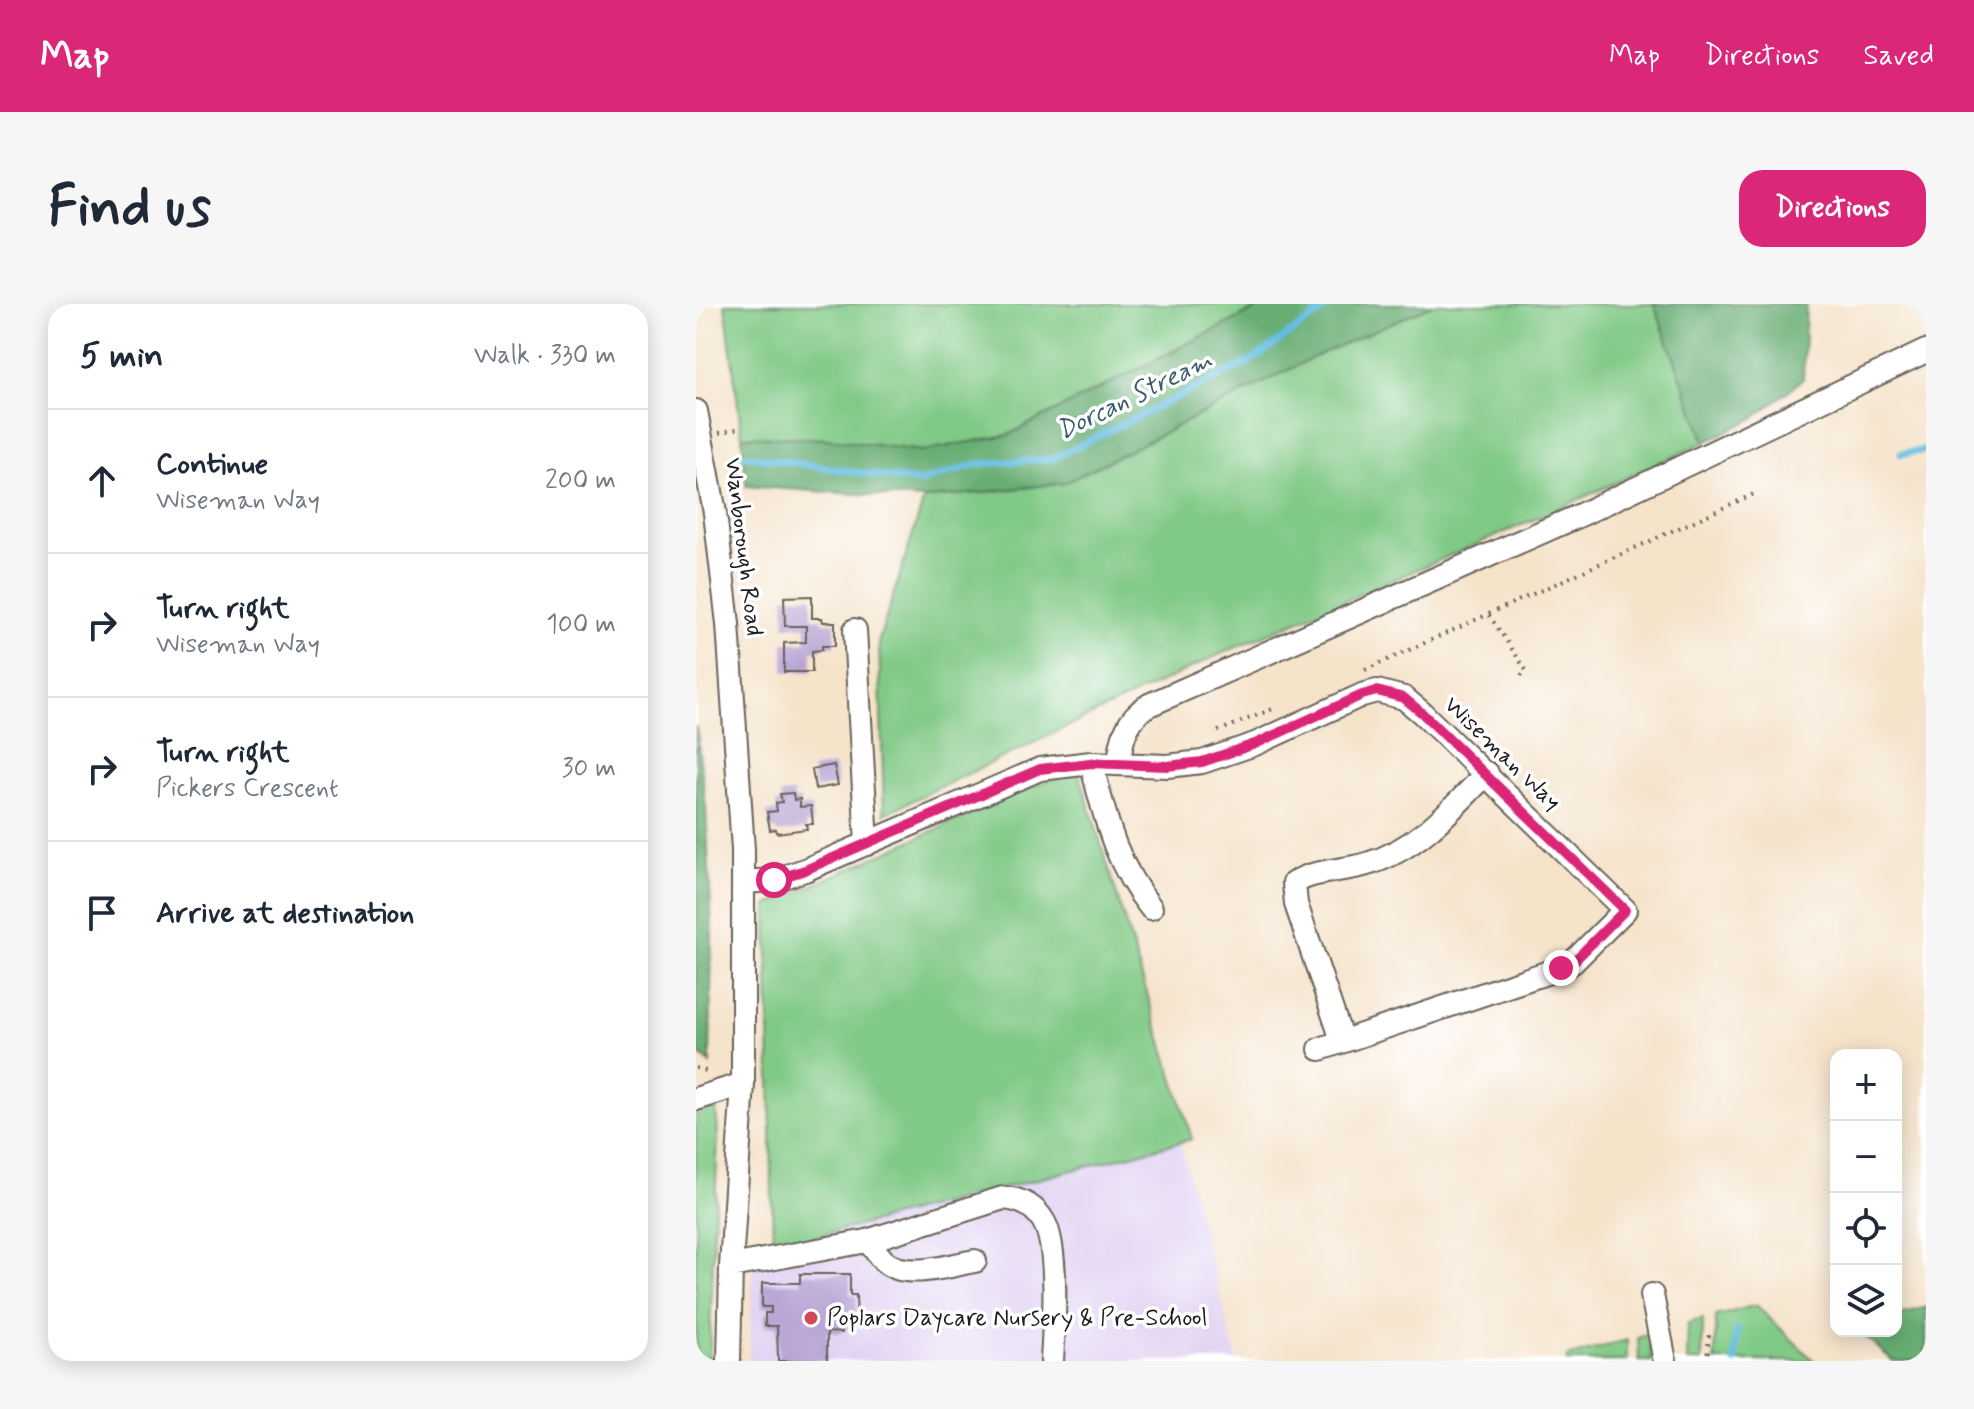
<!DOCTYPE html>
<meta charset="utf-8">
<style>
body{margin:0;font-family:Mynerve,sans-serif;background:#f6f6f7;color:#1f2937}
.controls{position:absolute;right:24px;bottom:24px;display:grid;overflow:hidden;border-radius:16px;box-shadow:0 4px 20px #0003}
.controls button{width:72px;height:72px;display:grid;place-items:center;padding:0;border:0;border-bottom:2px solid #e0e1e3;background:#fff;color:#1f2937;font:40px sans-serif}
.stop{position:absolute;width:24px;height:24px;margin:-18px;border:6px solid #db2777;border-radius:50%;background:#fff}
.stop.end{background:#db2777;border-color:#fff;box-shadow:0 2px 8px #0008}
.list{margin:0;padding:0;list-style:none}
h2{display:flex;justify-content:space-between;align-items:center;height:104px;margin:0;padding:0 32px;font-size:34px}
h2 small{font-size:26px;font-weight:400;color:#747a83}
.list li{display:grid;grid-template-columns:52px 1fr auto;gap:24px;align-items:center;box-sizing:border-box;height:144px;padding:0 32px;border-top:2px solid #e0e1e3}
.list b{display:block;font-size:30px;white-space:nowrap}
.list p{margin:0;font-size:26px;white-space:nowrap;color:#747a83}
.list em{font-size:26px;font-style:normal;color:#747a83}
.icon{flex:none;width:44px;height:44px;fill:none;stroke:currentColor;stroke-width:2;stroke-linecap:round;stroke-linejoin:round}
.map{position:relative;flex:none;width:1230px;height:1057px;overflow:hidden;border-radius:24px}
header{display:flex;align-items:center;gap:48px;box-sizing:border-box;height:112px;padding:0 40px;background:#db2777;color:#fff}
header strong{font-size:38px}
nav{display:flex;gap:44px;margin-inline-start:auto;font-size:28px}
.intro{display:flex;align-items:center;justify-content:space-between;box-sizing:border-box;height:192px;padding:0 48px}
h1{margin:0;font-size:56px}
.button{padding:20px 36px;border-radius:24px;background:#db2777;color:#fff;font-size:28px;font-weight:700}
main{display:flex;gap:48px;padding:0 48px}
aside{flex:1;background:#fff;border-radius:24px;box-shadow:0 4px 20px #0003}
.map>svg:first-child{display:block}
</style>
<header>
<strong>Map</strong>
<nav><a>Map</a><a>Directions</a><a>Saved</a></nav>
</header>
<div class="intro"><h1>Find us</h1><a class="button">Directions</a></div>
<main>
<aside>
<h2>5 min<small>Walk · 330 m</small></h2>
<ul class="list">
<li><svg class="icon" aria-label="ahead" viewBox="0 0 24 24"><path d="M12 20V5M6 11l6-6 6 6"/></svg><div><b>Continue</b><p>Wiseman Way</p></div><em>200 m</em></li>
<li><svg class="icon" aria-label="right" viewBox="0 0 24 24"><path d="M7 20v-9h11M14 6l5 5-5 5"/></svg><div><b>Turn right</b><p>Wiseman Way</p></div><em>100 m</em></li>
<li><svg class="icon" aria-label="right" viewBox="0 0 24 24"><path d="M7 20v-9h11M14 6l5 5-5 5"/></svg><div><b>Turn right</b><p>Pickers Crescent</p></div><em>30 m</em></li>
<li><svg class="icon" aria-label="arrive" viewBox="0 0 24 24"><path d="M6 21V4h12l-3 4 3 4H6"/></svg><div><b>Arrive at destination</b></div></li>
</ul>
</aside>
<div class="map">
<svg width="1230" height="1057" viewBox="0 0 1230 1057">
<rect width="100%" height="100%" fill="#fff"/>
<filter id="ink" filterUnits="userSpaceOnUse"><feTurbulence type="fractalNoise" baseFrequency=".0125" numOctaves="2"/><feDisplacementMap in="SourceGraphic" scale="16" xChannelSelector="R" yChannelSelector="G"/><feConvolveMatrix kernelMatrix="1 2 1 2 8 2 1 2 1" color-interpolation-filters="sRGB"/></filter>
<filter id="wash" filterUnits="userSpaceOnUse"><feTurbulence type="fractalNoise" baseFrequency=".006" numOctaves="4" result="noise"/><feDisplacementMap in="SourceGraphic" scale="32" xChannelSelector="R" yChannelSelector="G"/><feGaussianBlur stdDeviation="1.8" result="paint"/><feColorMatrix in="noise" values="0 0 0 0 0 0 0 0 0 0 0 0 0 0 0 0 0 1.4 0 .05"/><feComposite in="paint" operator="in"/></filter>
<g filter="url(#wash)">
<rect width="100%" height="100%" fill="#f5e3ca"/>
<!-- built -->
<path fill="#e2d4f3" d="M 484,838 L 541,1057 L 53,1057 L 58,949 Z"/>
<!-- green -->
<path fill="#81c986" stroke="#4e7251" stroke-width="2" d="M 29,0 L 570,0 L 312,131 L 226,147 L 131,135 L 46,132 Z
M 738,0 L 958,0 L 1009,138 L 844,213 L 522,351 L 188,510 L 183,336 L 228,195 L 369,179 L 622,51 Z
M 383,469 L 496,835 L 77,944 L 71,602 L 323,488 L 359,474 Z
M 8,802 L 20,803 L 22,830 L 13,1057 L 0,1057 L 0,807 Z
M 1060,1001 L 1118,1057 L 1019,1057 L 1020,1012 Z
M 1007,1015 L 1006,1057 L 991,1057 L 992,1019 Z
M 953,1030 L 956,1057 L 943,1057 L 942,1034 Z
M 931,1036 L 931,1057 L 871,1057 L 871,1053 Z"/>
<!-- forest -->
<path fill="#68ad73" stroke="#426448" stroke-width="2" d="M 570,0 L 738,0 L 622,51 L 369,179 L 228,195 L 50,182 L 46,132 L 131,135 L 226,147 L 312,131 Z
M 958,0 L 1110,0 L 1107,75 L 1058,114 L 1009,138 Z
M 0,422 L 10,504 L 16,625 L 14,760 L 0,746 Z
M 1230,1003 L 1230,1057 L 1197,1057 L 1163,1027 L 1200,1027 L 1200,1012 Z"/>
<g fill="none" stroke-linecap="round" stroke-linejoin="round">
<!-- stream -->
<path stroke="#62bde0" stroke-width="7" d="M 1205,150 L 1230,146
M 47,151 L 224,178 L 281,160 L 356,155 L 553,58 L 632,3 L 642,0
M 1039,1057 L 1041,1026"/>
</g>
<g id="blocks">
<!-- building -->
<path fill="#baa6d5" d="M 116,292 L 116,314 L 126,314 L 127,318 L 139,318 L 139,342 L 126,342 L 126,346 L 116,347 L 116,368 L 88,368 L 88,339 L 110,338 L 110,322 L 89,322 L 88,293 Z
M 138,461 L 142,481 L 119,485 L 116,465 Z
M 97,489 L 98,496 L 104,495 L 104,503 L 115,502 L 117,520 L 110,520 L 111,525 L 81,529 L 80,525 L 74,526 L 71,508 L 81,507 L 80,499 L 86,498 L 84,490 Z
M 104,970 L 154,970 L 154,991 L 160,991 L 161,1019 L 147,1020 L 146,1029 L 131,1028 L 131,1057 L 82,1057 L 81,1022 L 69,1022 L 69,1009 L 75,1009 L 75,1003 L 66,1003 L 66,979 L 104,979 Z"/>
</g>
</g>
<g filter="url(#ink)">
<use href="#blocks" fill-opacity="0" stroke="#686259" stroke-width="2"/>
<g fill="none" stroke-linecap="round" stroke-linejoin="round">
<!-- minor casing -->
<g stroke="#686259" stroke-width="26">
<path id="minor" d="M 0,107 L 19,209 L 32,320 L 47,546 L 47,780 L 35,962 L 33,1057
M 159,326 L 171,540
M 395,459 C 410,515 418,557 455,604
M 423,460 C 425,436 430,414 453,401 L 880,213 L 1230,47
M 48,578 L 78,576 L 109,566 L 344,465 L 395,459 L 471,462 L 506,458 L 559,440 L 666,391 L 681,387 L 708,394 L 726,409 L 929,606 L 877,658 L 865,664 L 624,745
M 646,736 L 600,600 L 598,579 C 618,566 648,567 671,560 C 720,546 756,505 791,469
M 0,795 L 47,780
M 171,937 C 178,943 181,950 187,956 C 208,977 253,961 279,957
M 35,962 L 171,937 L 307,894 C 325,895 339,902 348,918 C 363,944 358,1026 356,1057
M 956,991 L 969,1057"/>
</g>
<!-- path -->
<path stroke="#686259" stroke-width="4" stroke-dasharray="2 6" stroke-linecap="butt" d="M 23,129 L 44,124
M 793,311 L 830,366 L 823,374
M 669,366 L 1060,189
M 522,427 L 577,405
M 0,764 L 13,768
M 1011,1057 L 1013,1029"/>
<!-- minor -->
<use href="#minor" stroke="#fff" stroke-width="22"/>
</g>
</g>
<g fill="none" stroke-linecap="round" stroke-linejoin="round" filter="url(#ink)">
<!-- route -->
<path stroke="#db2777" stroke-width="10" d="M 78,576 L 109,566 L 344,465 L 395,459 L 471,462 L 506,458 L 559,440 L 666,391 L 681,387 L 708,394 L 726,409 L 929,606 L 877,658 L 865,664"/>
</g>
<!-- markers -->
<circle fill="#d1495b" stroke="#fff" stroke-width="3" cx="115" cy="1014" r="8"/>
<g text-anchor="middle" dominant-baseline="central" stroke-width="7" stroke-linejoin="round" paint-order="stroke">
<!-- street labels -->
<g font-size="24" fill="#1c1c1c" stroke="#fff">
<text transform="translate(47 243) rotate(83)">Wanborough Road</text>
<text transform="translate(806 450) rotate(44)">Wiseman Way</text>
</g>
<!-- poi labels -->
<g font-size="24" fill="#1c1c1c" stroke="#fff" text-anchor="start">
<text x="131" y="1014">Poplars Daycare Nursery &amp; Pre-School</text>
</g>
<!-- water labels -->
<g font-size="26" font-style="italic" fill="#385c6a" stroke="#fff">
<text transform="translate(439 92) rotate(-26)">Dorcan Stream</text>
</g>
</g>
</svg>
<div class="controls">
<button>+</button>
<button>−</button>
<button><svg class="icon" aria-label="locate" viewBox="0 0 24 24"><circle cx="12" cy="12" r="6"/><path d="M12 2v4M12 18v4M2 12h4M18 12h4"/></svg></button>
<button><svg class="icon" aria-label="layers" viewBox="0 0 24 24"><path d="M12 4l9 5-9 5-9-5zM3 14l9 5 9-5"/></svg></button>
</div>
<div class="stop" style="left:78px;top:576px"></div>
<div class="stop end" style="left:865px;top:664px"></div>
</div>
</main>
